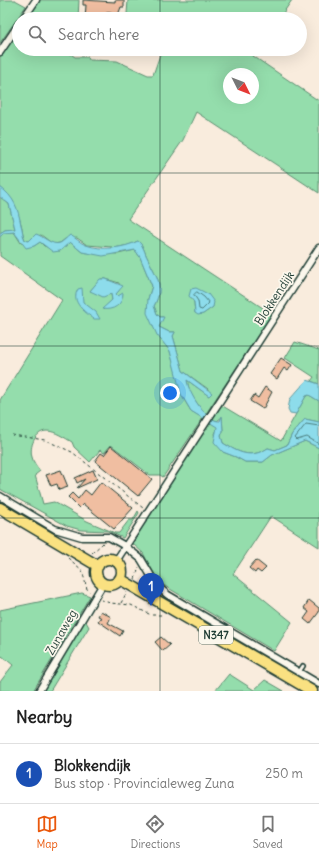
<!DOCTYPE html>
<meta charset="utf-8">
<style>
body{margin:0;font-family:Delius,sans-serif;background:#f6f6f6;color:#222}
.compass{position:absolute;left:223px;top:68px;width:36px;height:36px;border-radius:50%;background:#fff;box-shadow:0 4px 16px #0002;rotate:132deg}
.you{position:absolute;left:170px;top:393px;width:14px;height:14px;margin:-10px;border:3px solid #fff;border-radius:50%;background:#1a73e8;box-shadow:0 0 0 6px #1a73e833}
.badge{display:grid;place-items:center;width:26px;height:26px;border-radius:50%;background:#ea580c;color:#fff;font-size:13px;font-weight:700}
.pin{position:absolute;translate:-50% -33px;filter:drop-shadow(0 1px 2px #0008)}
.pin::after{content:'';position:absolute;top:21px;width:14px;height:12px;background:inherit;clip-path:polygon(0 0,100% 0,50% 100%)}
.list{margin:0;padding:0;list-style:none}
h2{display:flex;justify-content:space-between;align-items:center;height:52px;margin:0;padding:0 16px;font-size:17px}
h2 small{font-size:13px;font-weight:400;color:#767676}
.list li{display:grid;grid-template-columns:26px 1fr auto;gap:12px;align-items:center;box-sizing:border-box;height:60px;padding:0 16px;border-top:1px solid #e0e0e0}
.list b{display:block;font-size:15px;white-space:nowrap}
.list p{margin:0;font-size:13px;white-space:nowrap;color:#767676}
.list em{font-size:13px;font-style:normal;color:#767676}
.icon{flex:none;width:22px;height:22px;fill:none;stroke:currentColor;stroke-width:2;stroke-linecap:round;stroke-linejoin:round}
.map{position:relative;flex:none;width:319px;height:691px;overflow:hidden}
.search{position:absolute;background:#fff;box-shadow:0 4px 16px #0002;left:12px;right:12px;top:12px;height:44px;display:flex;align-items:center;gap:10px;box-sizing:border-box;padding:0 14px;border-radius:22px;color:#767676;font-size:15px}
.sheet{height:112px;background:#fff}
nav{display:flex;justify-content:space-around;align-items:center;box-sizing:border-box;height:56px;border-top:1px solid #e0e0e0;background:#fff;font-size:11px;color:#767676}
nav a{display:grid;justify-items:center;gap:2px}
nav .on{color:#ea580c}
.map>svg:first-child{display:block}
</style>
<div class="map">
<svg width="319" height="691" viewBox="0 0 319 691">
<rect width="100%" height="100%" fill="#f9ecdd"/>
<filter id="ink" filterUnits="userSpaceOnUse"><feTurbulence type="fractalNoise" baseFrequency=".025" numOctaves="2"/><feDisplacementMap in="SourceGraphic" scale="8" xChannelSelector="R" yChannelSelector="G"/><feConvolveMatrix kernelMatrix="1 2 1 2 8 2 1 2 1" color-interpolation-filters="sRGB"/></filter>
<g filter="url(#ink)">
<!-- green -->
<path fill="#94ddac" stroke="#5a8d70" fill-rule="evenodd" d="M 0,0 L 15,0 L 26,6 L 0,43 Z
M 39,0 L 79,0 L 78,19 L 26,19 Z
M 128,0 L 292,0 L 279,19 L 140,19 L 127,14 Z
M 19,29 L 19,49 L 69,49 L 69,53 L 75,57 L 88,57 L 89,60 L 117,61 L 148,75 L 153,75 L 162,49 L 258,49 L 253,56 L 319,101 L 319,193 L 196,112 L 183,140 L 128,219 L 272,314 L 205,415 L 190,393 L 187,380 L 209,396 L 208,389 L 183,371 L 173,336 L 175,332 L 169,332 L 159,327 L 163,317 L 160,317 L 157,314 L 154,306 C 165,285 157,278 148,259 C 144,252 144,246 138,241 L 129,245 L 109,249 L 112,247 L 87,245 L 77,238 L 65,239 L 60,243 L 53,244 L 41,235 L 33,237 L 29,241 L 25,240 C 22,234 23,230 21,224 C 18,212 10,195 0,187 L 0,57 ZM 229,74 L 253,74 L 253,98 L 229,98 ZM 208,294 L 213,307 L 203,314 L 195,313 L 194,302 Z
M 0,197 L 9,204 L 15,229 L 5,230 L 0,233 Z
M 14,232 L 21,243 L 34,246 L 40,242 L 44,246 L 60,251 L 70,242 L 82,252 L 118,254 L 135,250 L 140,257 L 152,286 L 148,299 L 157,334 L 170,351 L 183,398 L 191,411 L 203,418 L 163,477 L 160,475 L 150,475 L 111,445 L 104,453 L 100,450 L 90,462 L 74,447 L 72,442 C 65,438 55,431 47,431 C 35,431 29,447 32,457 C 33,462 37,467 40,471 L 35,475 L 43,504 L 54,502 L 87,521 L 115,533 L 119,533 L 129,520 L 133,520 L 138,511 L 139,513 L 123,538 L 108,531 L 81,530 L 67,526 L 0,489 L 0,400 L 62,300 L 0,256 L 0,237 L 3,233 ZM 101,279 L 106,279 L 119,283 L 119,290 L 116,294 L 117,296 L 103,310 L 112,300 L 111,294 L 90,291 Z
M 295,342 L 319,350 L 319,384 L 311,381 L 314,377 L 285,358 Z
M 309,395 L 319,401 L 319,422 L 305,419 L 292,434 L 287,445 L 275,450 L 268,448 C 251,459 239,453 223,443 L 221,436 L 223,431 L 222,417 L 217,421 L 212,419 L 221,405 L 281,441 L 306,396 Z
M 210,422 L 218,427 L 215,434 L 223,452 L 236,457 L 245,462 L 263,462 L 272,455 L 305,441 L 319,448 L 319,547 L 271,516 L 233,574 L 292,622 L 274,651 L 165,586 L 157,579 L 143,553 L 133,544 L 152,509 Z
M 82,593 L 90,596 L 33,691 L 0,691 L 0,682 L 13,665 L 2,656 L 0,659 L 0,610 Z
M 85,620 L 89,627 L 50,691 L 42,691 Z
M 229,674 L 254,690 L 265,680 L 284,691 L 215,691 Z"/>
<!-- water -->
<path fill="#8ddceb" stroke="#619ca2" d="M 0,187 C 14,197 18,208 21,225 C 23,231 22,234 25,240 L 29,241 L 36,234 C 43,236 52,246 60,243 C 63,242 67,237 70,235 C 76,238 80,243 86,245 C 102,251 124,248 138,241 C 144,246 144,252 148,259 C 157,278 165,285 154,306 L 157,314 L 160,317 L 164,317 L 159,327 L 169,332 L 175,332 L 173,336 L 183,371 L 212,393 L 209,396 L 187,380 C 188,392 206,422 220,421 L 222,416 L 223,431 L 221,436 L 223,443 C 239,453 251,459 268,448 L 275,450 L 287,445 L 292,434 L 305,419 L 319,422 L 319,448 L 305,441 L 272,455 L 263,462 L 245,462 L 236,457 L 223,452 L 214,442 L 217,427 L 191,411 L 181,394 L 170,351 L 157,335 L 147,313 L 148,299 L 152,286 L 140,257 L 135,250 L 103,256 L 82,252 L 70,242 L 60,251 L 53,252 L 40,242 L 34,246 L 26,248 L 14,232 L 3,233 L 0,237 L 0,233 L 5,230 L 15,229 L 9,204 L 0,197 Z
M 100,279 L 106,279 L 123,286 L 116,294 L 118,296 L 123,293 C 123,305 113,311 102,309 L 112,300 L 111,294 L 103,297 L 90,291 Z
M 82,288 L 83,302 L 96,312 L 100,319 L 94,319 C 85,312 70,302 78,289 Z
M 196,288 L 208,294 L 214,302 L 213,307 L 203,314 L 198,315 L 195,313 L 194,302 L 189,296 L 191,289 Z
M 307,380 L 319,384 L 319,401 L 309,395 L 306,396 L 296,414 L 290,413 L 288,409 L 290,399 Z"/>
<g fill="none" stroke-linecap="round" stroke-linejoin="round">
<!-- shore -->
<path stroke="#4b7d7d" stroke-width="1" d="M 197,292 L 204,297 L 209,303 L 202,310 L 199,309 L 198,301 L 194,295 Z
M 319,426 L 306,424 L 295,438 L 297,440 L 307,437 L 319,444"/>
</g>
<!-- building -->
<path fill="#f0bea1" stroke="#1f3d34" d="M 83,0 L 115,2 L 115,0 L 124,0 L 124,7 L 121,7 L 118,15 L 107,12 L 107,19 L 85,19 L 86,5 L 83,5 Z
M 281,358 L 292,365 L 288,371 L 284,368 L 277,379 L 270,374 Z
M 265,387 L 272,392 L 263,409 L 250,401 L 254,395 L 258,398 Z
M 111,446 L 152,479 L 138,496 L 95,461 L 101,453 L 104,455 Z
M 61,470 L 68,487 L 59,490 L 57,484 L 51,486 L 46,475 Z
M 93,470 L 97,479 L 77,488 L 85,479 L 77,483 L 75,478 Z
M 101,482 L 133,508 L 114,529 L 83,504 L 79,508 L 68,497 L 72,493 L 78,499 L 85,490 L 91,495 Z
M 256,560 L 266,568 L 261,573 L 257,570 L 255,573 L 249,568 Z
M 309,600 L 319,608 L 319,612 L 310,624 L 304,619 L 309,612 L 304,608 Z
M 101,611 L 111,617 L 108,623 L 123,631 L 120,636 L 98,621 L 100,618 L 102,618 L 98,616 Z
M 161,637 L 170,645 L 163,651 L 155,642 Z"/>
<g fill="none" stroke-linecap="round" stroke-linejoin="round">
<!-- lane casing -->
<g stroke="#1f3d34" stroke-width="6">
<path id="lane" d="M 299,672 L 303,666"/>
</g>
<!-- street casing -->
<g stroke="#1f3d34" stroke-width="9">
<path id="street" d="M 23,19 L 36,0
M 0,52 L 19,24
M 0,496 L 55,529 L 82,537 L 109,537 L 125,546 L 141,559 L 157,586 L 168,595 L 319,684
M 116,561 L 319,248
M 39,691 L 103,584"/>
</g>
<!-- primary casing -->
<g stroke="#1f3d34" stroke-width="13">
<path id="primary" d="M 0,508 L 98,566
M96 572a13 13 0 1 1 26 0a13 13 0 1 1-26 0Z
M 120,579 L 312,691"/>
</g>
<!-- path -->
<path stroke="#1f3d34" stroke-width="1" stroke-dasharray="3 3" stroke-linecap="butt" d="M 12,435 L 45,440 L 72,452 L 143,508
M 92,553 L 103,543
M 68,558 L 82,570 L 87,589 L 90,592
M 135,579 L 139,567
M 101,600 L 110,603 L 131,605 L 151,615 L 164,615
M 121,603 L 127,592"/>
<!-- lane -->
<use href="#lane" stroke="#fbf7ec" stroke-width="3"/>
<!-- street -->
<use href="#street" stroke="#fbf7ec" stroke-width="6"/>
<!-- primary -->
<use href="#primary" stroke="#fae181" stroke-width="10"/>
</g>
</g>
<!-- grid -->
<path fill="none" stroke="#1f3d34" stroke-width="1" stroke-opacity="0.55" d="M 160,0 L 160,19M 160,49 L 160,691M 0,173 L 319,173M 0,346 L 319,346M 0,518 L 319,518"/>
<g text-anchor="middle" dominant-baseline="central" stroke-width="3.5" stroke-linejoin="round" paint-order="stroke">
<!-- shield labels -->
<rect fill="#fbf7ec" stroke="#61756b" stroke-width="1" x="199" y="626" width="34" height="18" rx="3"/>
<g font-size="11" font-weight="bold" fill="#1f3d34">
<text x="216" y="635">N347</text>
</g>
<!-- street labels -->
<g font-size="12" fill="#1f3d34" stroke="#fbf7ec">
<text transform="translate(274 298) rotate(-57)">Blokkendijk</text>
<text transform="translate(61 632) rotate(-60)">Zunaweg</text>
</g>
</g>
</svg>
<svg class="compass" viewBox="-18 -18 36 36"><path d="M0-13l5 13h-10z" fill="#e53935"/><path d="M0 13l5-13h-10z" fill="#767676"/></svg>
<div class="you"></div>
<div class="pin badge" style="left:151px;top:606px;background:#1a4fb4">1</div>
<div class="search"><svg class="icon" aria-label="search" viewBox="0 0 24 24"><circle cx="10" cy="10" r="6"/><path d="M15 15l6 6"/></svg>Search here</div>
</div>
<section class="sheet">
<h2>Nearby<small></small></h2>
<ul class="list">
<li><span class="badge" style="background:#1a4fb4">1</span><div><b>Blokkendijk</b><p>Bus stop · Provincialeweg Zuna</p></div><em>250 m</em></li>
</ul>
</section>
<nav>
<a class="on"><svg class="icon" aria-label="map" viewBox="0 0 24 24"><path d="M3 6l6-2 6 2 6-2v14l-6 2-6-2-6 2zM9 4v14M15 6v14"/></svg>Map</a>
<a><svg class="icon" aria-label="directions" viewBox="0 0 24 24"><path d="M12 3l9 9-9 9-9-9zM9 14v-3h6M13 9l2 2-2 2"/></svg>Directions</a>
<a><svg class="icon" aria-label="saved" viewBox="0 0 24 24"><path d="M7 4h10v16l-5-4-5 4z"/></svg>Saved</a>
</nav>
